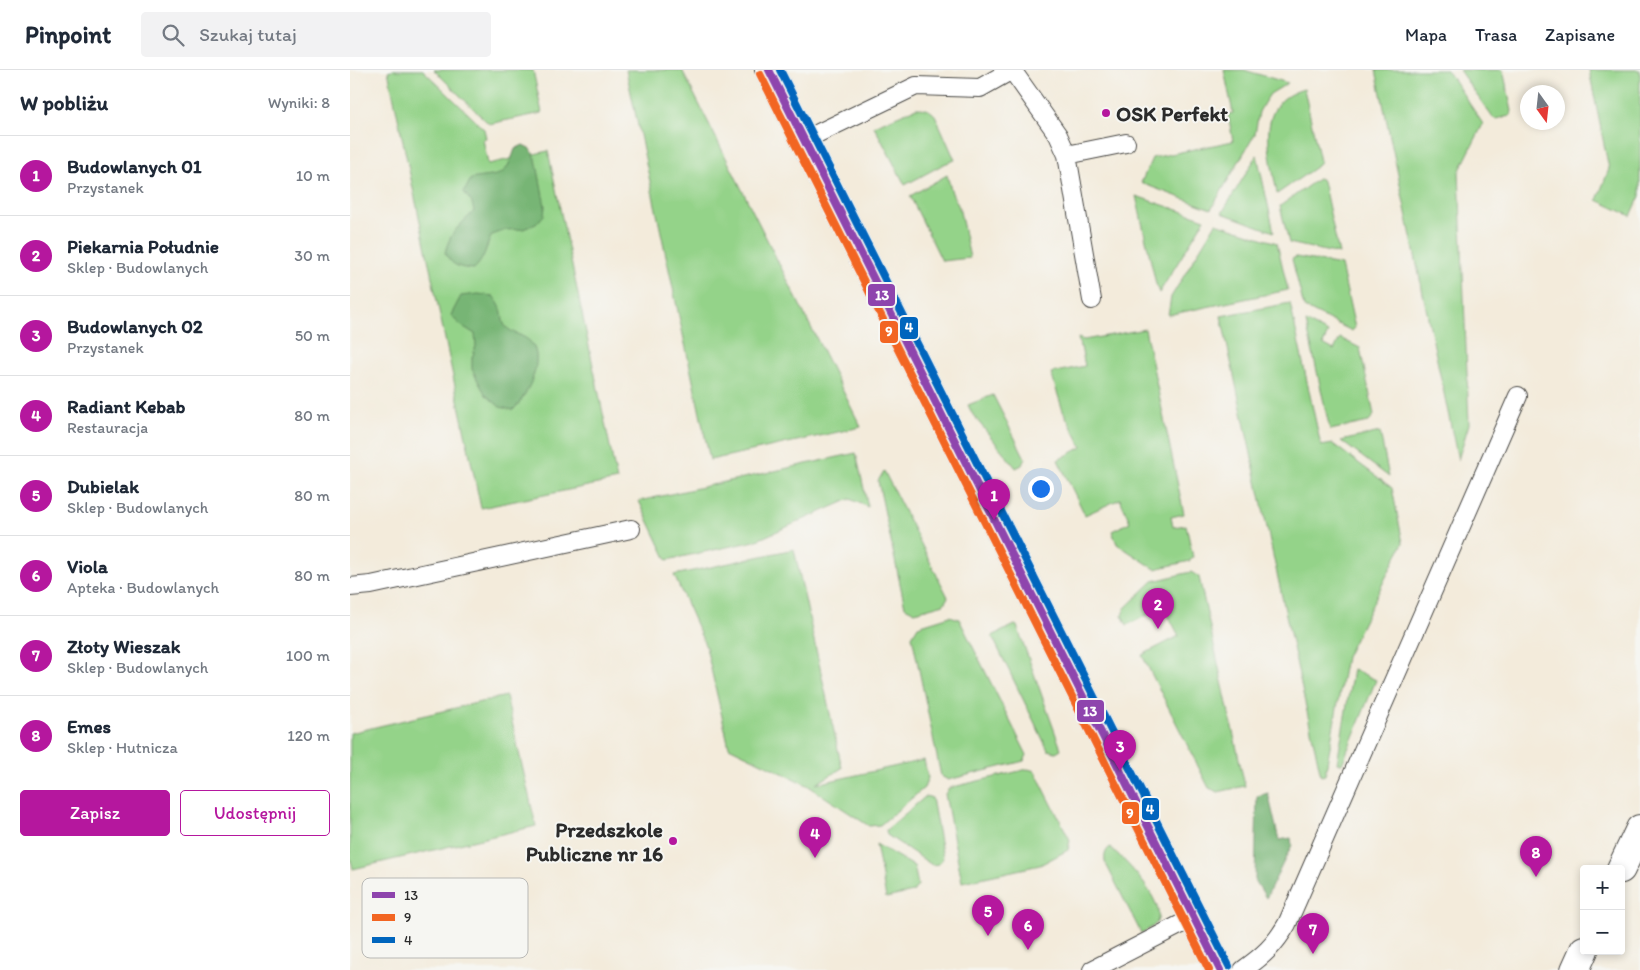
<!DOCTYPE html>
<html lang="pl">
<meta charset="utf-8">
<style>
body{margin:0;font-family:Itim,sans-serif;background:#f2f2f3;color:#1f2937}
.controls{position:absolute;right:15px;bottom:15px;display:grid;overflow:hidden;border-radius:5px;box-shadow:0 2px 8px #0003}
.controls button{width:45px;height:45px;display:grid;place-items:center;padding:0;border:0;border-bottom:1px solid #e0e1e3;background:#fff;color:#1f2937;font:25px sans-serif}
.compass{position:absolute;left:1170px;top:15px;width:45px;height:45px;border-radius:50%;background:#fff;box-shadow:0 2px 8px #0003;rotate:165deg}
.you{position:absolute;left:690px;top:418px;width:18px;height:18px;margin:-12px;border:4px solid #fff;border-radius:50%;background:#1a73e8;box-shadow:0 0 0 8px #1a73e833}
.badge{display:grid;place-items:center;width:32px;height:32px;border-radius:50%;background:#b5179e;color:#fff;font-size:16px;font-weight:700}
.pin{position:absolute;translate:-50% -41px;filter:drop-shadow(0 1px 2px #0008)}
.pin::after{content:'';position:absolute;top:26px;width:18px;height:15px;background:inherit;clip-path:polygon(0 0,100% 0,50% 100%)}
.list{margin:0;padding:0;list-style:none}
h2{display:flex;justify-content:space-between;align-items:center;height:65px;margin:0;padding:0 20px;font-size:21px}
h2 small{font-size:16px;font-weight:400;color:#747a83}
.list li{display:grid;grid-template-columns:32px 1fr auto;gap:15px;align-items:center;box-sizing:border-box;height:80px;padding:0 20px;border-top:1px solid #e0e1e3}
.list b{display:block;font-size:19px;white-space:nowrap}
.list p{margin:0;font-size:16px;white-space:nowrap;color:#747a83}
.list em{font-size:16px;font-style:normal;color:#747a83}
.actions{display:flex;gap:10px;padding:15px 20px}
.actions a{flex:1;padding:11px 0;border:1px solid #b5179e;border-radius:5px;text-align:center;font-size:18px;color:#b5179e}
.actions .main{background:#b5179e;color:#fff}
.icon{flex:none;width:28px;height:28px;fill:none;stroke:currentColor;stroke-width:2;stroke-linecap:round;stroke-linejoin:round}
.map{position:relative;flex:none;width:1290px;height:900px;overflow:hidden}
header{display:flex;align-items:center;gap:30px;box-sizing:border-box;height:70px;padding:0 25px;background:#fff;border-bottom:1px solid #e0e1e3}
header strong{font-size:24px}
nav{display:flex;gap:28px;margin-inline-start:auto;font-size:18px}
.search{width:350px;height:45px;background:#f2f2f3;display:flex;align-items:center;gap:12px;box-sizing:border-box;padding:0 18px;border-radius:5px;color:#747a83;font-size:19px}
main{display:flex}
aside{flex:1;background:#fff}
.map>svg:first-child{display:block}
</style>
<header>
<strong>Pinpoint</strong>
<div class="search"><svg class="icon" aria-label="search" viewBox="0 0 24 24"><circle cx="10" cy="10" r="6"/><path d="M15 15l6 6"/></svg>Szukaj tutaj</div>
<nav><a>Mapa</a><a>Trasa</a><a>Zapisane</a></nav>
</header>
<main>
<aside>
<h2>W pobliżu<small>Wyniki: 8</small></h2>
<ul class="list">
<li><span class="badge">1</span><div><b>Budowlanych 01</b><p>Przystanek</p></div><em>10 m</em></li>
<li><span class="badge">2</span><div><b>Piekarnia Południe</b><p>Sklep · Budowlanych</p></div><em>30 m</em></li>
<li><span class="badge">3</span><div><b>Budowlanych 02</b><p>Przystanek</p></div><em>50 m</em></li>
<li><span class="badge">4</span><div><b>Radiant Kebab</b><p>Restauracja</p></div><em>80 m</em></li>
<li><span class="badge">5</span><div><b>Dubielak</b><p>Sklep · Budowlanych</p></div><em>80 m</em></li>
<li><span class="badge">6</span><div><b>Viola</b><p>Apteka · Budowlanych</p></div><em>80 m</em></li>
<li><span class="badge">7</span><div><b>Złoty Wieszak</b><p>Sklep · Budowlanych</p></div><em>100 m</em></li>
<li><span class="badge">8</span><div><b>Emes</b><p>Sklep · Hutnicza</p></div><em>120 m</em></li>
</ul>
<div class="actions"><a class="main">Zapisz</a><a>Udostępnij</a></div>
</aside>
<div class="map">
<svg width="1290" height="900" viewBox="0 0 1290 900">
<rect width="100%" height="100%" fill="#f6f6f2"/>
<filter id="ink" filterUnits="userSpaceOnUse"><feTurbulence type="fractalNoise" baseFrequency=".02" numOctaves="2"/><feDisplacementMap in="SourceGraphic" scale="10" xChannelSelector="R" yChannelSelector="G"/><feConvolveMatrix kernelMatrix="1 2 1 2 8 2 1 2 1" color-interpolation-filters="sRGB"/></filter>
<filter id="wash" filterUnits="userSpaceOnUse"><feTurbulence type="fractalNoise" baseFrequency=".0096" numOctaves="4" result="noise"/><feDisplacementMap in="SourceGraphic" scale="20" xChannelSelector="R" yChannelSelector="G"/><feGaussianBlur stdDeviation="1.12" result="paint"/><feColorMatrix in="noise" values="0 0 0 0 0 0 0 0 0 0 0 0 0 0 0 0 0 1.4 0 .05"/><feComposite in="paint" operator="in"/></filter>
<g filter="url(#wash)">
<rect width="100%" height="100%" fill="#f3ebdb"/>
<!-- green -->
<path fill="#94d389" stroke="#607f5a" d="M 42,0 L 73,0 L 134,59 L 136,68 L 133,69 L 138,94 L 198,81 L 267,410 L 131,438 L 38,1 Z
M 84,0 L 183,0 L 192,43 L 139,54 Z
M 276,0 L 332,0 L 511,357 L 360,390 Z
M 874,0 L 894,0 L 938,13 L 920,24 L 914,33 L 909,42 L 905,64 L 861,139 L 791,113 L 802,88 L 883,71 L 878,44 L 883,43 Z
M 1026,0 L 1097,0 L 1133,54 L 1109,102 L 1119,354 L 1108,390 Z
M 1109,0 L 1153,0 L 1162,41 L 1160,46 L 1146,49 L 1143,48 Z
M 1239,0 L 1290,0 L 1290,126 L 1281,146 L 1247,130 L 1259,99 Z
M 954,19 L 970,91 L 966,97 L 927,124 C 921,85 902,33 954,19 Z
M 566,38 C 575,38 579,39 585,45 L 605,90 L 594,94 L 555,115 L 524,56 Z
M 907,85 L 924,162 L 872,143 Z
M 597,105 L 602,123 L 609,137 L 620,188 L 592,191 L 560,126 Z
M 969,108 L 973,111 L 989,184 L 939,173 L 930,136 Z
M 786,126 L 855,149 L 809,223 L 806,214 Z
M 866,153 L 927,173 L 938,220 L 818,245 L 821,227 Z
M 946,187 L 991,195 L 1005,258 L 1002,261 L 954,237 L 942,189 Z
M 940,233 L 971,376 L 983,374 L 1042,418 L 1053,473 L 996,587 L 975,705 L 971,706 L 871,246 Z
M 956,252 L 978,263 L 973,274 L 984,280 L 990,268 L 1010,278 L 1024,345 L 1019,352 L 980,360 Z
M 795,259 L 834,444 L 821,447 L 823,457 L 836,455 L 843,487 L 840,491 L 805,499 L 767,474 L 762,461 L 780,452 L 770,429 L 735,445 L 708,390 L 732,377 L 713,341 L 701,303 L 735,296 L 731,277 L 730,277 L 728,268 L 734,270 Z
M 643,325 L 675,388 L 672,395 L 666,398 L 623,345 L 618,335 Z
M 1030,362 L 1039,407 L 991,371 Z
M 506,383 L 518,437 L 500,429 L 405,471 L 317,490 L 289,431 Z
M 534,401 L 598,527 L 594,534 L 565,542 L 555,537 L 528,411 Z
M 444,479 L 492,698 L 466,714 L 574,690 L 578,708 L 574,718 L 530,755 L 519,756 L 457,715 L 379,677 L 356,577 L 324,505 Z
M 841,502 L 849,507 L 895,716 L 868,722 L 859,718 L 792,585 L 829,566 L 814,537 L 777,555 L 772,545 L 775,538 L 803,511 Z
M 600,546 L 609,549 L 677,685 L 674,691 L 598,710 L 591,706 L 562,566 L 568,556 Z
M 665,555 L 667,556 L 711,679 L 706,682 L 698,680 L 642,566 Z
M 1003,599 L 1026,610 L 992,694 L 987,693 Z
M 156,626 L 186,756 L 3,799 L 0,786 L 0,663 Z
M 678,699 L 685,701 L 720,770 L 718,780 L 690,795 L 612,812 L 595,724 L 599,718 Z
M 576,726 L 582,728 L 593,788 L 589,794 L 582,795 L 537,765 L 536,760 Z
M 526,774 L 564,796 L 568,815 L 563,822 L 536,828 Z
M 760,777 C 774,789 817,832 807,852 C 804,857 797,860 791,863 L 755,792 C 754,786 755,781 760,777 Z"/>
<!-- forest -->
<path fill="#77b575" stroke="#517050" d="M 173,75 L 181,79 L 186,89 L 195,136 L 194,145 L 186,154 L 173,159 L 156,160 L 142,165 C 135,178 135,189 124,199 C 109,198 102,196 95,183 C 100,161 110,156 124,141 L 122,133 L 114,122 L 121,109 C 150,103 154,111 165,79 Z
M 128,224 L 143,226 C 146,230 150,235 151,239 C 153,244 152,250 154,254 C 158,262 170,264 177,269 C 199,284 177,327 163,340 L 150,337 L 136,325 L 129,313 L 122,299 L 122,288 L 126,276 L 125,264 L 109,254 L 101,245 L 111,226 Z
M 918,723 L 929,770 L 941,768 L 942,775 L 916,828 L 905,810 L 907,726 Z"/>
</g>
<g filter="url(#ink)">
<g fill="none" stroke-linecap="round" stroke-linejoin="round">
<!-- lane casing -->
<g stroke="#494845" stroke-width="20">
<path id="lane" d="M 662,0 L 708,65 L 717,85 L 742,230
M 454,70 L 566,16 L 630,18 L 662,0
M 717,85 L 776,73
M 0,517 L 21,515 L 281,459
M 742,900 L 843,848
M 893,900 C 913,886 925,875 937,854 L 1168,326"/>
</g>
<!-- street casing -->
<g stroke="#494845" stroke-width="30">
<path id="street" d="M 1271,799 L 1290,759
M 1225,900 L 1234,880"/>
</g>
<!-- secondary casing -->
<g stroke="#494845" stroke-width="30">
<path id="secondary" d="M 419,0 L 870,900"/>
</g>
<!-- lane -->
<use href="#lane" stroke="#fff" stroke-width="18"/>
<!-- street -->
<use href="#street" stroke="#fff" stroke-width="28"/>
<!-- secondary -->
<use href="#secondary" stroke="#fff" stroke-width="28"/>
<!-- bus-1 casing -->
<g stroke="#f6f6f2" stroke-width="11">
<path id="bus-1" d="M 419,0 L 870,900"/>
</g>
<!-- bus-2 casing -->
<g stroke="#f6f6f2" stroke-width="11">
<path id="bus-2" d="M 410,4 L 859,900"/>
</g>
<!-- bus-3 casing -->
<g stroke="#f6f6f2" stroke-width="11">
<path id="bus-3" d="M 430,0 L 879,896"/>
</g>
<!-- bus-1 -->
<use href="#bus-1" stroke="#8e44ad" stroke-width="8"/>
<!-- bus-2 -->
<use href="#bus-2" stroke="#f26522" stroke-width="8"/>
<!-- bus-3 -->
<use href="#bus-3" stroke="#0065bd" stroke-width="8"/>
</g>
</g>
<!-- markers -->
<g fill="#b5179e" stroke="#f6f6f2" stroke-width="2">
<circle cx="756" cy="43" r="5"/>
<circle cx="323" cy="771" r="5"/>
</g>
<g text-anchor="middle" dominant-baseline="central" stroke-width="4" stroke-linejoin="round" paint-order="stroke">
<!-- poi labels -->
<g font-size="21" font-weight="bold" fill="#2b2b2b" stroke="#f6f6f2" text-anchor="start">
<text x="766" y="43">OSK Perfekt</text>
<text x="313" y="759" text-anchor="end">Przedszkole<tspan x="313" dy="24">Publiczne nr 16</tspan></text>
</g>
</g>
<!-- legend -->
<rect x="12" y="808" width="166" height="80" rx="8" fill="#f6f6f2" stroke="#b9b9b6" stroke-width="1"/>
<rect x="22" y="822" width="23" height="6" fill="#8e44ad"/>
<rect x="22" y="844" width="23" height="7" fill="#f26522"/>
<rect x="22" y="867" width="23" height="6" fill="#0065bd"/>
<g font-size="14" fill="#2b2b2b">
<text x="54" y="830">13</text>
<text x="54" y="852">9</text>
<text x="54" y="875">4</text>
</g>
<g stroke="#f6f6f2" stroke-width="2">
<rect x="517" y="213" width="29" height="24" rx="5" fill="#8e44ad"/>
<rect x="549" y="246" width="20" height="24" rx="5" fill="#0065bd"/>
<rect x="529" y="250" width="20" height="24" rx="5" fill="#f26522"/>
<rect x="726" y="629" width="29" height="24" rx="5" fill="#8e44ad"/>
<rect x="791" y="727" width="19" height="24" rx="5" fill="#0065bd"/>
<rect x="771" y="731" width="19" height="24" rx="5" fill="#f26522"/>
</g>
<g font-size="14" text-anchor="middle" font-weight="bold" fill="#fff">
<text x="532" y="230">13</text>
<text x="559" y="262">4</text>
<text x="539" y="266">9</text>
<text x="740" y="646">13</text>
<text x="800" y="744">4</text>
<text x="780" y="748">9</text>
</g>
</svg>
<div class="controls">
<button>+</button>
<button>−</button>
</div>
<svg class="compass" viewBox="-18 -18 36 36"><path d="M0-13l5 13h-10z" fill="#e53935"/><path d="M0 13l5-13h-10z" fill="#747a83"/></svg>
<div class="you"></div>
<div class="pin badge" style="left:644px;top:450px">1</div>
<div class="pin badge" style="left:808px;top:559px">2</div>
<div class="pin badge" style="left:770px;top:701px">3</div>
<div class="pin badge" style="left:465px;top:788px">4</div>
<div class="pin badge" style="left:638px;top:866px">5</div>
<div class="pin badge" style="left:678px;top:880px">6</div>
<div class="pin badge" style="left:963px;top:884px">7</div>
<div class="pin badge" style="left:1186px;top:807px">8</div>
</div>
</main>
